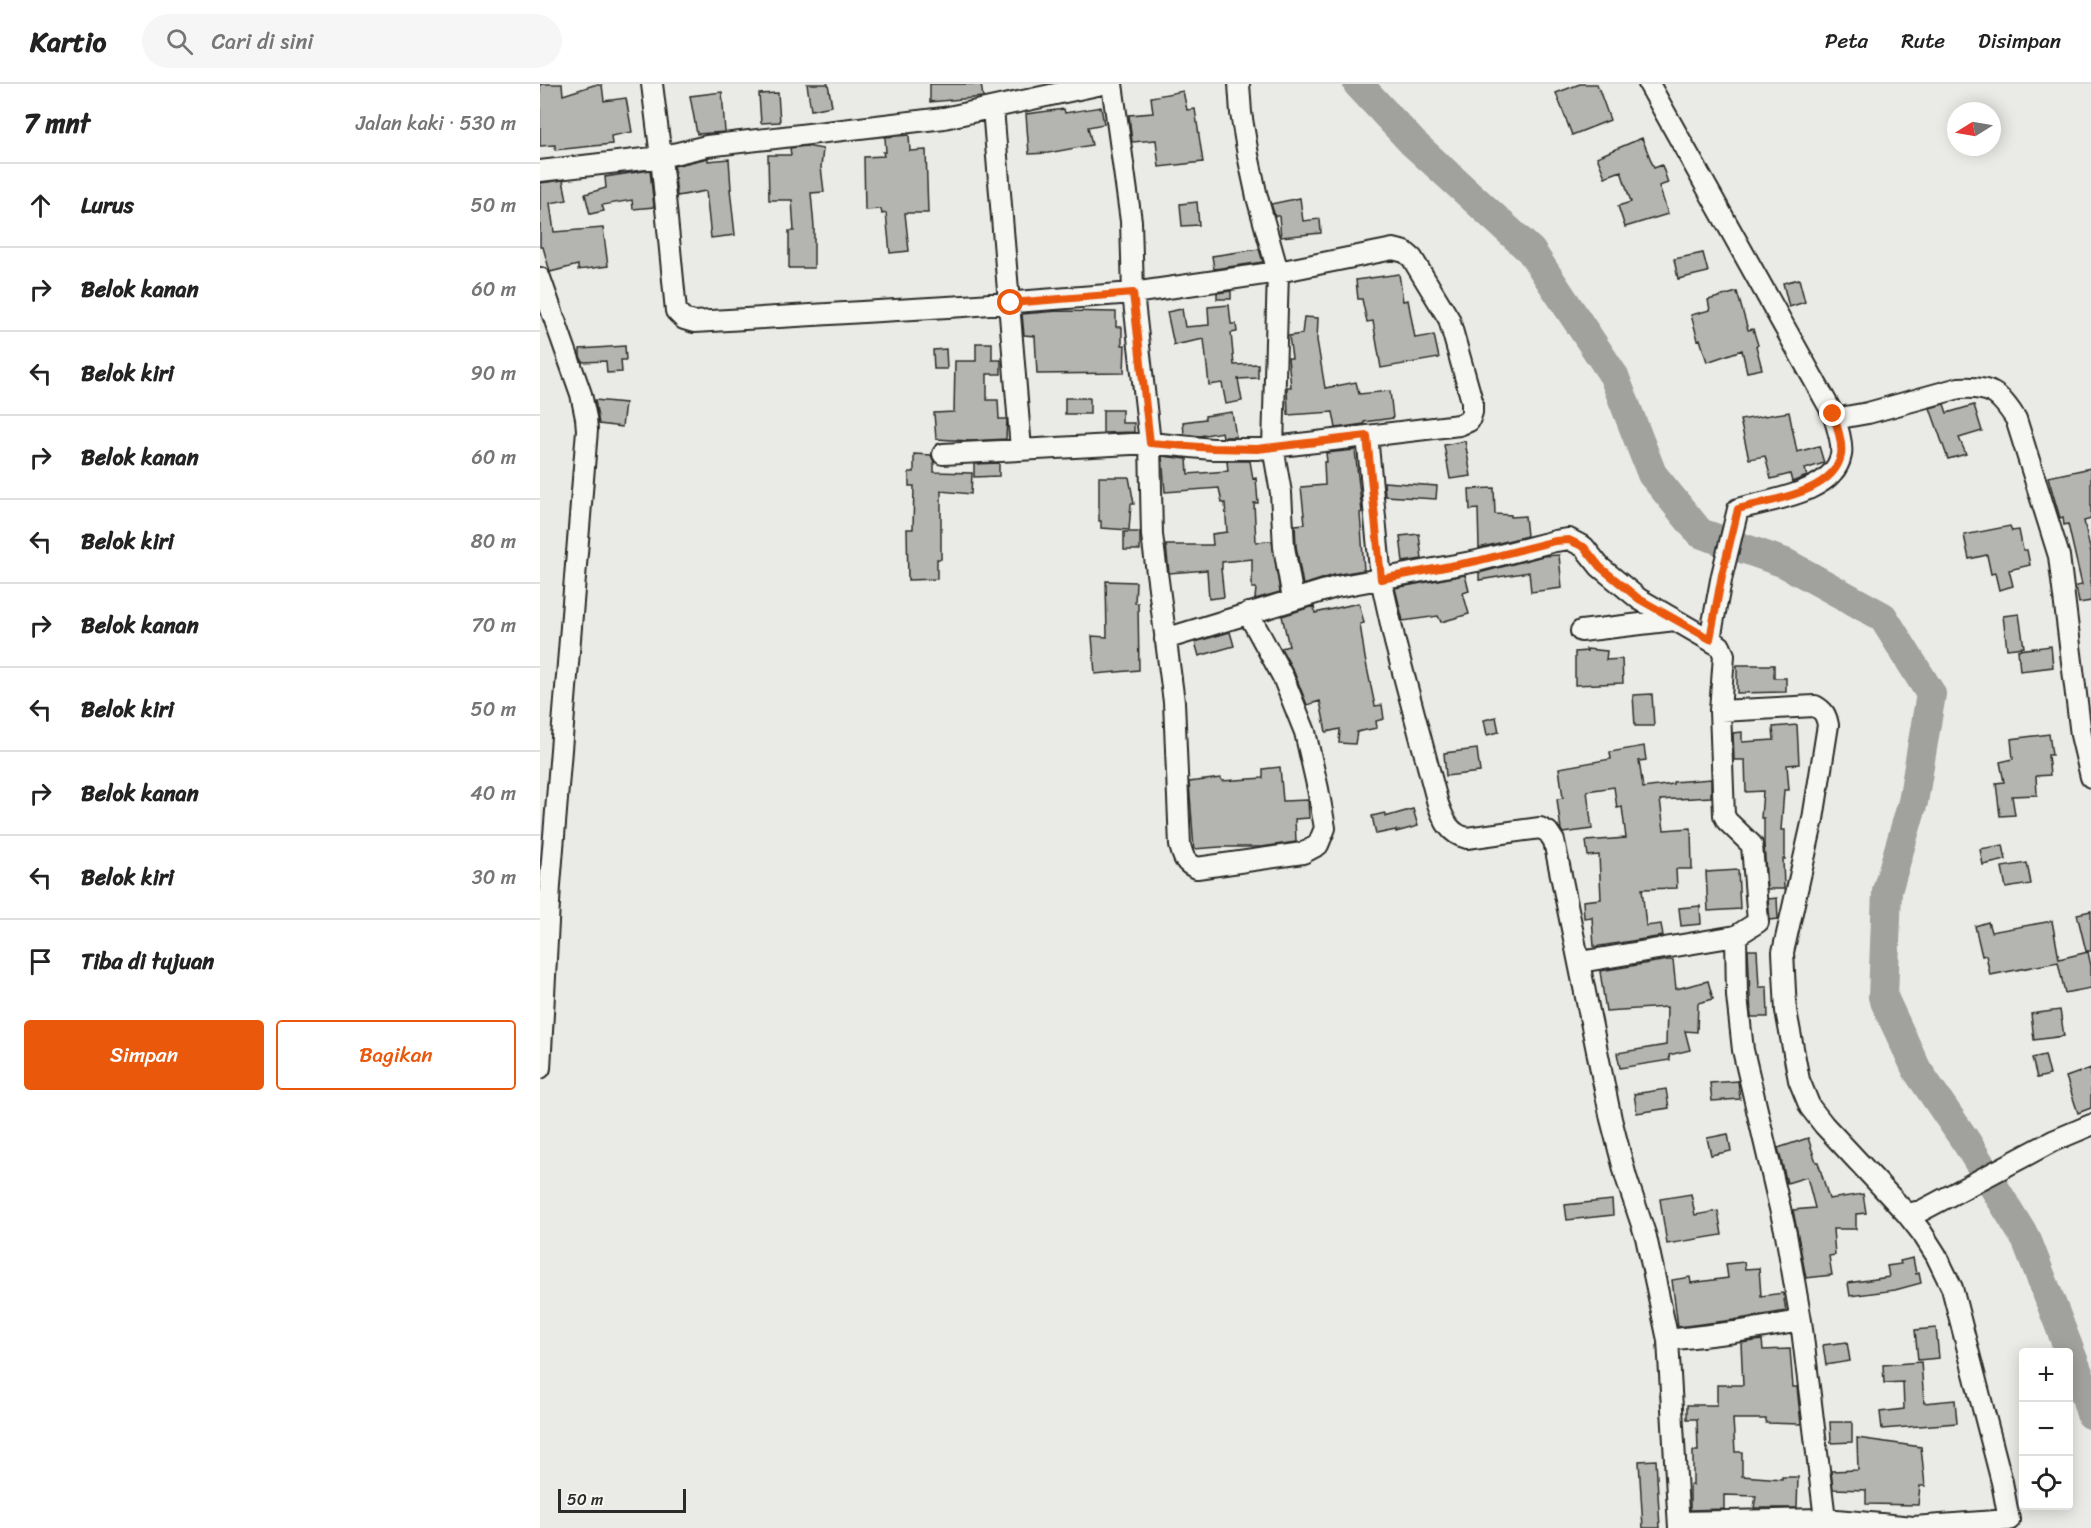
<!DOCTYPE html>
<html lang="id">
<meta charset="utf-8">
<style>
body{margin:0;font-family:Sriracha,sans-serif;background:#f6f6f6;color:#222}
.controls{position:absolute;right:18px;bottom:18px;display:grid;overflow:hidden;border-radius:6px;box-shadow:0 3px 15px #0003}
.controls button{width:54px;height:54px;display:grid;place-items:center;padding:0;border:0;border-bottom:2px solid #e0e0e0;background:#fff;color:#222;font:30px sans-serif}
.compass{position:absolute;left:1407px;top:18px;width:54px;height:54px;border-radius:50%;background:#fff;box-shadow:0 3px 15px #0003;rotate:259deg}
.scale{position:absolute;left:18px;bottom:15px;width:128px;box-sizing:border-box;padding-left:6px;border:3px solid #2b2b2b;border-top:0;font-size:16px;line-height:21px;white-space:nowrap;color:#2b2b2b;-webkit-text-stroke:4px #f6f6f2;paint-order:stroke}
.stop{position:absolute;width:18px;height:18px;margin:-14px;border:4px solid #ea580c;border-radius:50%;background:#fff}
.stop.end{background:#ea580c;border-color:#fff;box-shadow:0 2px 6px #0008}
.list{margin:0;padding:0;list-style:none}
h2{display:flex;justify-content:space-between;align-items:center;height:78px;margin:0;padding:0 24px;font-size:26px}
h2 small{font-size:20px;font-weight:400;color:#767676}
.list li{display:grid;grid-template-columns:39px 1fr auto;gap:18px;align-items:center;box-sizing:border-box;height:84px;padding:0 24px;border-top:2px solid #e0e0e0}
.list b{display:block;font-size:22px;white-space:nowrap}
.list em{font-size:20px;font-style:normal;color:#767676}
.actions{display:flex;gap:12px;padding:18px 24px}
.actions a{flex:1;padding:14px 0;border:2px solid #ea580c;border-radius:6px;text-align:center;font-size:21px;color:#ea580c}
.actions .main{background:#ea580c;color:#fff}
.icon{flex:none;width:33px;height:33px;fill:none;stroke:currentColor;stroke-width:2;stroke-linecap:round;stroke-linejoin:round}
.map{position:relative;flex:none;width:1551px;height:1444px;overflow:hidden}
header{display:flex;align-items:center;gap:36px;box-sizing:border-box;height:84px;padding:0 30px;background:#fff;border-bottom:2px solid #e0e0e0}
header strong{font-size:28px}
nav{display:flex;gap:33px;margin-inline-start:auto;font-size:21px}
.search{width:420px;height:54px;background:#f6f6f6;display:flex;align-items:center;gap:15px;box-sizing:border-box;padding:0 21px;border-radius:33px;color:#767676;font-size:22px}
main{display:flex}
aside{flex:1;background:#fff}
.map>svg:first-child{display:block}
</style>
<header>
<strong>Kartio</strong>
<div class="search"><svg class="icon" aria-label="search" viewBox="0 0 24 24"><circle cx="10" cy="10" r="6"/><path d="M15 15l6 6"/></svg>Cari di sini</div>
<nav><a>Peta</a><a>Rute</a><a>Disimpan</a></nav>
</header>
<main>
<aside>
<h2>7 mnt<small>Jalan kaki · 530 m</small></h2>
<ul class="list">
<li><svg class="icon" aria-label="ahead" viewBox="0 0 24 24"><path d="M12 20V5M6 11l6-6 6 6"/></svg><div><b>Lurus</b></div><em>50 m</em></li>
<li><svg class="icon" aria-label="right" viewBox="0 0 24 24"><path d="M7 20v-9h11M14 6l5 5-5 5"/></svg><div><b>Belok kanan</b></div><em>60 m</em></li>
<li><svg class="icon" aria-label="left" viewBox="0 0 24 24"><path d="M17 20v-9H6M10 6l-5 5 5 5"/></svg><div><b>Belok kiri</b></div><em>90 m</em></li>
<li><svg class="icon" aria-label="right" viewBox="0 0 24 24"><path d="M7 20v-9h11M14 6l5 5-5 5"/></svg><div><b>Belok kanan</b></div><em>60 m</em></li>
<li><svg class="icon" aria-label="left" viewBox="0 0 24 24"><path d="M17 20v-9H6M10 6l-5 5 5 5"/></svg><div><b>Belok kiri</b></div><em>80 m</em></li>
<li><svg class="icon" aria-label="right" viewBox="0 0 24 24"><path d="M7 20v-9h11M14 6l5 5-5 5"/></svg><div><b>Belok kanan</b></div><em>70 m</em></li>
<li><svg class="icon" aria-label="left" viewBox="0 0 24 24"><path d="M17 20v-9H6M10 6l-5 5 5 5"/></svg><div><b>Belok kiri</b></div><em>50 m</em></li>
<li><svg class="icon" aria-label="right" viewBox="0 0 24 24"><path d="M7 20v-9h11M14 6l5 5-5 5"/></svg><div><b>Belok kanan</b></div><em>40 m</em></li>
<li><svg class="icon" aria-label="left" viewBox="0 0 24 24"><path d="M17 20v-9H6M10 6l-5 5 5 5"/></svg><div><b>Belok kiri</b></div><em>30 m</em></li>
<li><svg class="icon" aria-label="arrive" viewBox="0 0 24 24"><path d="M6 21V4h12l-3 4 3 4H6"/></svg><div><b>Tiba di tujuan</b></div></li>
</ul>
<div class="actions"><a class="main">Simpan</a><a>Bagikan</a></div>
</aside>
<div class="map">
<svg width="1551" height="1444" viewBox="0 0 1551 1444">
<rect width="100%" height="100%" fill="#eaeae6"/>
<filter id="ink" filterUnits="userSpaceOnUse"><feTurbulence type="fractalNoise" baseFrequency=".0167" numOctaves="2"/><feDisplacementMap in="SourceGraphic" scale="12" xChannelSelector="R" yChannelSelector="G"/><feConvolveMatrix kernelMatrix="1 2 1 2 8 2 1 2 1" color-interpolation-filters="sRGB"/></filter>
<g filter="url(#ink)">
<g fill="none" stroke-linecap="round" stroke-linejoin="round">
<!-- river -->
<path stroke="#a1a19e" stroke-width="30" d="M 818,0 L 873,59 L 991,167 L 1074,292 L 1112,390 L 1160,449 L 1245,479 L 1343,533 L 1391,610 L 1373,718 L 1347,807 L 1343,913 L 1377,986 L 1427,1059 L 1487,1157 L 1542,1299 L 1551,1330"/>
</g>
<!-- building -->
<path fill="#b4b4b1" stroke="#2b2b2b" stroke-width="1.5" d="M 0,0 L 22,0 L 23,11 L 54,1 L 62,1 L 64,17 L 86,14 L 92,48 L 71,52 L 72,60 L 15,66 L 15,61 L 0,62 Z
M 267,0 L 288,0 L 292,22 L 271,26 Z
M 390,0 L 441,0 L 443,13 L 390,18 Z
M 1040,0 L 1057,0 L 1070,36 L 1032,51 L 1016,9 Z
M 643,7 L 647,26 L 655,25 L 663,78 L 619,83 L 616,56 L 592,58 L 589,31 L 613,29 L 611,13 Z
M 182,8 L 185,48 L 157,50 L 150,12 Z
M 238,9 L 240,38 L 221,39 L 219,10 Z
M 561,23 L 564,40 L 548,43 L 552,61 L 508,69 L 489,70 L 486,30 L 524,25 L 525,29 Z
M 369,51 L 370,67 L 386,66 L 388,129 L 365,129 L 369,167 L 350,169 L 346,129 L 342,130 L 341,125 L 325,126 L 324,73 L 344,72 L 343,68 L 346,68 L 345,53 Z
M 1102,54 L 1114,84 L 1122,81 L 1128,99 L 1119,102 L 1128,130 L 1085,143 L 1078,122 L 1091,118 L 1081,87 L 1065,93 L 1057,73 Z
M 266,62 L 283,65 L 281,83 L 284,108 L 271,109 L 274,143 L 274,184 L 249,184 L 249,147 L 254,147 L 252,116 L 229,116 L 228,71 L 251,71 L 250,64 Z
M 168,74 L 168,77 L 189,75 L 191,105 L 190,105 L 195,151 L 171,154 L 166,107 L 137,112 L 134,82 Z
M 110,86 L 114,123 L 93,125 L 92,116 L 62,121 L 64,127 L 50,130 L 45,110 L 66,104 L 65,93 Z
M 23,96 L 27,116 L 10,119 L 14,148 L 63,144 L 68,182 L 38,186 L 38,181 L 10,188 L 3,163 L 0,163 L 0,99 Z
M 760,114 L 763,137 L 780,135 L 781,149 L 741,153 L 739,132 L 735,132 L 731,120 Z
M 657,118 L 659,141 L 642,142 L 640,120 Z
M 719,165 L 723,178 L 674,185 L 672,172 Z
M 1163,169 L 1168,188 L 1138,195 L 1134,175 Z
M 859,190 L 863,217 L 868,216 L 875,254 L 894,251 L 899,274 L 841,284 L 833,237 L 827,238 L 822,215 L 818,215 L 816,196 Z
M 1259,195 L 1265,218 L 1249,223 L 1243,199 Z
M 691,207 L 691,215 L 677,215 L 677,209 Z
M 1197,208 L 1208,246 L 1213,245 L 1218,261 L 1216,262 L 1222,285 L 1207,288 L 1202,266 L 1167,278 L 1160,255 L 1158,256 L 1151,231 L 1170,226 L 1168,216 Z
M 689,221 L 691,240 L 696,240 L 697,248 L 691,249 L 694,281 L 718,280 L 718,294 L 698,295 L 702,317 L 686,320 L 682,299 L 669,301 L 664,255 L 634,261 L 627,228 L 642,225 L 645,243 L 669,241 L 668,223 Z
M 518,227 L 576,228 L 576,243 L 582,243 L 582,261 L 585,261 L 584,289 L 497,290 L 495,252 L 484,251 L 482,230 Z
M 764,233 L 778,234 L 777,256 L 785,304 L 816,298 L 819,310 L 850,307 L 853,334 L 824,338 L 824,340 L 796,344 L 793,328 L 748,331 L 747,303 L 751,303 L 748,274 L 752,274 L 749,252 L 762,250 Z
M 436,259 L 452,259 L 452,276 L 461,276 L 461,290 L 447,290 L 447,316 L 458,316 L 459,335 L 467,335 L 466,355 L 430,357 L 396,355 L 394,329 L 414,328 L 415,277 L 436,277 Z
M 85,262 L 86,276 L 81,276 L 82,288 L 67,289 L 66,277 L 43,278 L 40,272 L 40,265 Z
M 406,265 L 407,285 L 394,285 L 393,266 Z
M 525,314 L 550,314 L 550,330 L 525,330 Z
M 55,316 L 85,319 L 82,343 L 59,340 Z
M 1404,320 L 1407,329 L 1434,321 L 1442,347 L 1419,354 L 1426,370 L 1408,375 L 1390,324 Z
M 563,326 L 582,326 L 582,339 L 594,339 L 594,348 L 563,349 Z
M 692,328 L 696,353 L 683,353 L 682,348 L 659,352 L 644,350 L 643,338 L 665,335 L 665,332 Z
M 1249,328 L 1257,368 L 1279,362 L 1284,379 L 1265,385 L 1267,392 L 1252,398 L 1250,390 L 1231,395 L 1225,372 L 1209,375 L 1200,336 Z
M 925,357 L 931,392 L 910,395 L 904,361 Z
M 815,366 L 822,428 L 820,429 L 824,486 L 794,491 L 763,501 L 756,462 L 755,441 L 765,440 L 761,403 L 785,401 L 784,378 L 787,378 L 786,369 Z
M 374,370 L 391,371 L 394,378 L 394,388 L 432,389 L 431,410 L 401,407 L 401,475 L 397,475 L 397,495 L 368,496 L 367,445 L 373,445 L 374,402 L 369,402 L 369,388 L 374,388 Z
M 622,372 L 647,375 L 648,390 L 688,387 L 687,377 L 710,377 L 713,395 L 716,394 L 718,419 L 714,419 L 716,458 L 732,457 L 740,508 L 715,515 L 716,504 L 712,504 L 712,475 L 682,478 L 682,485 L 681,485 L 684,513 L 669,515 L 667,486 L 629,489 L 626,461 L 673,461 L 672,450 L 687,448 L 685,419 L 682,419 L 679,404 L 625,408 Z
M 459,379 L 459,392 L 434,393 L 434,380 Z
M 1551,384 L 1551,435 L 1544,437 L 1551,469 L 1551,517 L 1539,519 L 1536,502 L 1542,501 L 1528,440 L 1524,441 L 1523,433 L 1520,434 L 1508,393 Z
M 559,393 L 589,393 L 594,420 L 591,420 L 589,446 L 561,444 L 561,437 L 559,437 Z
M 844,398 L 897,402 L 896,415 L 845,412 Z
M 954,404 L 955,430 L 971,431 L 971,433 L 985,432 L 987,452 L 939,464 L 938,425 L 930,426 L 929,405 Z
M 1470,442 L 1472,447 L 1479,446 L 1483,466 L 1487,466 L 1490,481 L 1469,486 L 1473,502 L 1459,506 L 1455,489 L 1451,490 L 1447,471 L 1429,475 L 1424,451 Z
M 584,448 L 600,448 L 600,466 L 584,466 Z
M 879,450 L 882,475 L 863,478 L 860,452 Z
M 1019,471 L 1022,504 L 991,508 L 989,488 L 939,496 L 939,489 L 1003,472 Z
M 925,491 L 929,507 L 923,509 L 929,530 L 901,538 L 898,532 L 863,537 L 855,504 Z
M 566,497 L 596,498 L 595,519 L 598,519 L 599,586 L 555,590 L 552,552 L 567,553 Z
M 819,519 L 824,539 L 820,540 L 825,574 L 835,622 L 842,621 L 844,635 L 836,637 L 837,644 L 817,648 L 815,660 L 799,659 L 800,645 L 786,648 L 780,617 L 767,621 L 754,588 L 741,564 L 749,562 L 742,532 L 774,522 L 775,529 Z
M 1479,530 L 1484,563 L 1467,565 L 1463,532 Z
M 690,548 L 694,562 L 659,572 L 655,558 Z
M 1511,562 L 1513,583 L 1480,587 L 1478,566 Z
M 1046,565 L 1067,567 L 1066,576 L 1082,575 L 1083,599 L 1035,601 L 1035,568 L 1047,567 Z
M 1197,581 L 1234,581 L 1234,594 L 1246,594 L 1246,608 L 1197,609 Z
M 1112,610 L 1114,642 L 1095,642 L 1093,611 Z
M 956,633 L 959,648 L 947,651 L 944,636 Z
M 1257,641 L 1259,680 L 1247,681 L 1249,706 L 1244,706 L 1241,746 L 1245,746 L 1245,775 L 1243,775 L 1244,805 L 1227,805 L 1224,760 L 1224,734 L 1221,734 L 1223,707 L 1206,708 L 1205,676 L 1194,676 L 1193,649 L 1202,648 L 1202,658 L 1234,656 L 1233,643 Z
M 1509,650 L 1512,671 L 1508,671 L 1510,691 L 1496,692 L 1497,711 L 1472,712 L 1475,731 L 1460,732 L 1456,699 L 1464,698 L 1460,678 L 1473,675 L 1471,655 Z
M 1104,662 L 1106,676 L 1099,677 L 1103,704 L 1133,700 L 1133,698 L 1171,695 L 1171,713 L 1120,716 L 1124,746 L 1151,744 L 1152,785 L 1136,785 L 1137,804 L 1102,805 L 1106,842 L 1121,840 L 1123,852 L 1054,863 L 1052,833 L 1044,834 L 1043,817 L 1061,815 L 1059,771 L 1048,772 L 1046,757 L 1086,754 L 1082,723 L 1077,724 L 1074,703 L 1047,707 L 1052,745 L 1023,749 L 1021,746 L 1017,715 L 1023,714 L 1019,684 L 1071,675 L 1070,668 Z
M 937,665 L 940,688 L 906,692 L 904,669 Z
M 740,683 L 743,717 L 768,716 L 769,734 L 755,735 L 756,758 L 721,763 L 680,763 L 654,765 L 649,698 L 681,694 L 682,697 L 723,694 L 723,685 Z
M 873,725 L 878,742 L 856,748 L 856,746 L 836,750 L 832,732 L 845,729 L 845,733 Z
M 1463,761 L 1466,776 L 1443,781 L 1440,765 Z
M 1487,779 L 1491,800 L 1466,804 L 1462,783 Z
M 1198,786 L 1200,825 L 1168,827 L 1166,788 Z
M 1237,814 L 1238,835 L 1230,836 L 1228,815 Z
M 1160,822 L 1161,840 L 1141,842 L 1139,824 Z
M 1551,827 L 1551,867 L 1546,867 L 1537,830 Z
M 1512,837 L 1519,875 L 1548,868 L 1551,882 L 1551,904 L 1525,909 L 1518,878 L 1450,891 L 1446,871 L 1442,872 L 1435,842 L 1448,838 L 1451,848 Z
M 1208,866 L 1217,866 L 1219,903 L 1227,903 L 1228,933 L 1211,933 Z
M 1128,876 L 1133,876 L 1136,905 L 1168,897 L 1173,915 L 1158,919 L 1157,948 L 1145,947 L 1150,966 L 1129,971 L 1130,976 L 1080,984 L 1077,969 L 1126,961 L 1127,923 L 1066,927 L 1060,887 Z
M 1520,926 L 1524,952 L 1494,956 L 1491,930 Z
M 1505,971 L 1510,991 L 1497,994 L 1492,974 Z
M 1551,984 L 1551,1024 L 1538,1029 L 1526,993 Z
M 1198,997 L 1200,1015 L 1172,1017 L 1170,999 Z
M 1126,1005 L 1129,1024 L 1097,1029 L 1094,1010 Z
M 1188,1050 L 1191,1067 L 1171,1071 L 1167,1054 Z
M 1268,1054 L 1276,1078 L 1278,1078 L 1289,1115 L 1323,1110 L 1326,1129 L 1316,1130 L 1316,1145 L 1293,1145 L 1295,1171 L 1289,1172 L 1292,1191 L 1266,1194 L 1253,1126 L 1275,1124 L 1267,1093 L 1247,1099 L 1238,1064 Z
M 1151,1110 L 1155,1131 L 1178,1127 L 1182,1151 L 1127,1160 L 1120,1115 Z
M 1072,1116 L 1073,1131 L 1027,1136 L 1025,1121 Z
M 1373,1174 L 1376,1190 L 1379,1189 L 1381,1199 L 1355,1206 L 1310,1212 L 1308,1199 L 1349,1193 L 1347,1182 L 1361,1180 L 1360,1177 Z
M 1204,1178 L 1205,1185 L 1219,1184 L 1221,1212 L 1243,1209 L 1246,1227 L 1193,1236 L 1138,1243 L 1132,1196 L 1150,1193 L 1151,1199 L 1188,1194 L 1186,1180 Z
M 1396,1244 L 1399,1274 L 1378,1276 L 1375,1246 Z
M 1222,1256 L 1223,1266 L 1250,1265 L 1253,1303 L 1257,1303 L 1261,1340 L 1226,1339 L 1226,1335 L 1193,1335 L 1195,1368 L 1202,1368 L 1202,1392 L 1242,1395 L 1242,1393 L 1258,1393 L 1257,1424 L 1214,1424 L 1216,1412 L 1184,1411 L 1184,1425 L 1150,1426 L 1150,1401 L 1153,1401 L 1153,1367 L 1158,1367 L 1157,1335 L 1147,1335 L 1147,1321 L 1177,1321 L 1177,1301 L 1203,1301 L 1201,1259 Z
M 1307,1258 L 1310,1277 L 1286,1281 L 1283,1261 Z
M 1381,1278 L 1384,1319 L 1415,1316 L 1417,1339 L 1342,1345 L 1340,1328 L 1364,1325 L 1363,1298 L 1344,1299 L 1343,1281 Z
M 1290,1338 L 1312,1338 L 1312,1358 L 1291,1359 Z
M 1317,1354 L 1381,1363 L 1385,1402 L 1380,1402 L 1378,1421 L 1326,1420 L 1326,1406 L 1293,1405 L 1291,1387 L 1318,1386 Z
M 1116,1376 L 1120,1444 L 1103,1444 L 1099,1377 Z"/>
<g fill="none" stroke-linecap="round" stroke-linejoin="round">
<!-- minor casing -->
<g stroke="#2b2b2b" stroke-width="24">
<path id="minor" d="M 112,0 L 121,73 L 167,62 L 404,34 L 562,0
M 572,0 L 591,137 L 593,209 L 610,359 L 612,451 L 634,618 L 640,761 C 643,773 645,780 657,784 L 763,769 L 778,761 L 785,744 L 778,705 L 765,648 L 743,593 L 708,529
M 699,0 L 701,29 L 708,71 L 717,113 L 738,188 L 733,363 L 741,409 L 744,463 L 753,515
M 1109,0 L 1293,330 L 1300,334 L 1328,329 L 1419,304 C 1451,302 1459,309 1476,335 L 1519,472 L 1541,651 L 1551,693
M 453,24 L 481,365
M 0,87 L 121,73 L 136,227 L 144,235 L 154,238 L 424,222 L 593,209 L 738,188 L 853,165 L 865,168 L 872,174 L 909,235 L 932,317 L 932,328 L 929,337 L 919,341 L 827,352
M 0,194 L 41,310 L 46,334 L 47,346 L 10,801 L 0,984
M 403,370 L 610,359 L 672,365 L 717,365 L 827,352 L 841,495 L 855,558 L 898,720 C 904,736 909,750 927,754 L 1000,744 L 1008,748 L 1014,757 L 1071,1035 L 1086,1093 L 1106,1153 L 1128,1256 L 1139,1444
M 1041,547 L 1135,536
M 625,555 L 796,503 L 937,477 L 1015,457 L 1029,455 L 1044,463 L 1060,483 L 1099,515 L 1180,562 L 1184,571 L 1180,627 L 1275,622 C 1284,627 1286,631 1288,641 L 1273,735 L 1243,868 L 1246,927 L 1259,996 L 1270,1023 L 1284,1041 L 1367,1130 L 1382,1149 L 1396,1171 L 1412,1204 L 1462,1398 L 1469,1436 L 1374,1443 L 1285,1435 L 1139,1438
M 1170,555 L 1182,491 L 1198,425 C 1229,416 1294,409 1301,371 C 1303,359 1297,342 1293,330
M 1196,852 L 1197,912 L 1203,966 L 1246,1150 L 1261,1237 L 1285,1435
M 1040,878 L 1196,852 L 1218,838 L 1212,761 L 1187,737 L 1184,731 L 1180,627
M 1367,1130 L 1381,1127 L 1513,1057 L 1551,1041
M 1128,1256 L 1195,1248 L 1261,1237"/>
</g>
<!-- minor -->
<use href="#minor" stroke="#f6f6f2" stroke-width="20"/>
</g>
</g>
<g fill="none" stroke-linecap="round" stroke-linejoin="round" filter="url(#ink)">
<!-- route -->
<path stroke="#ea580c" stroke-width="8" d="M 471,219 L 593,209 L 610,359 L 672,364 L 717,365 L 827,352 L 841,495 L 937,477 L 1015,457 L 1029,456 L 1044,463 L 1060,483 L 1099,515 L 1170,555 L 1182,491 L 1198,425 C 1229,416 1294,409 1301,371 C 1303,359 1297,342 1293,330"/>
</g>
</svg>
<div class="controls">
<button>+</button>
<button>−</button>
<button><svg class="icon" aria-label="locate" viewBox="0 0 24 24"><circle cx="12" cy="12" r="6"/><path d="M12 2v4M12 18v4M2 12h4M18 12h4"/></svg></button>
</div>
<svg class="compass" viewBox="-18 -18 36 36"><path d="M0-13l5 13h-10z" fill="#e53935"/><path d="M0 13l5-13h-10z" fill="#767676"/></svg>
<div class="scale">50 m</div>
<div class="stop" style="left:471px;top:219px"></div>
<div class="stop end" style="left:1293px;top:330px"></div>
</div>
</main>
